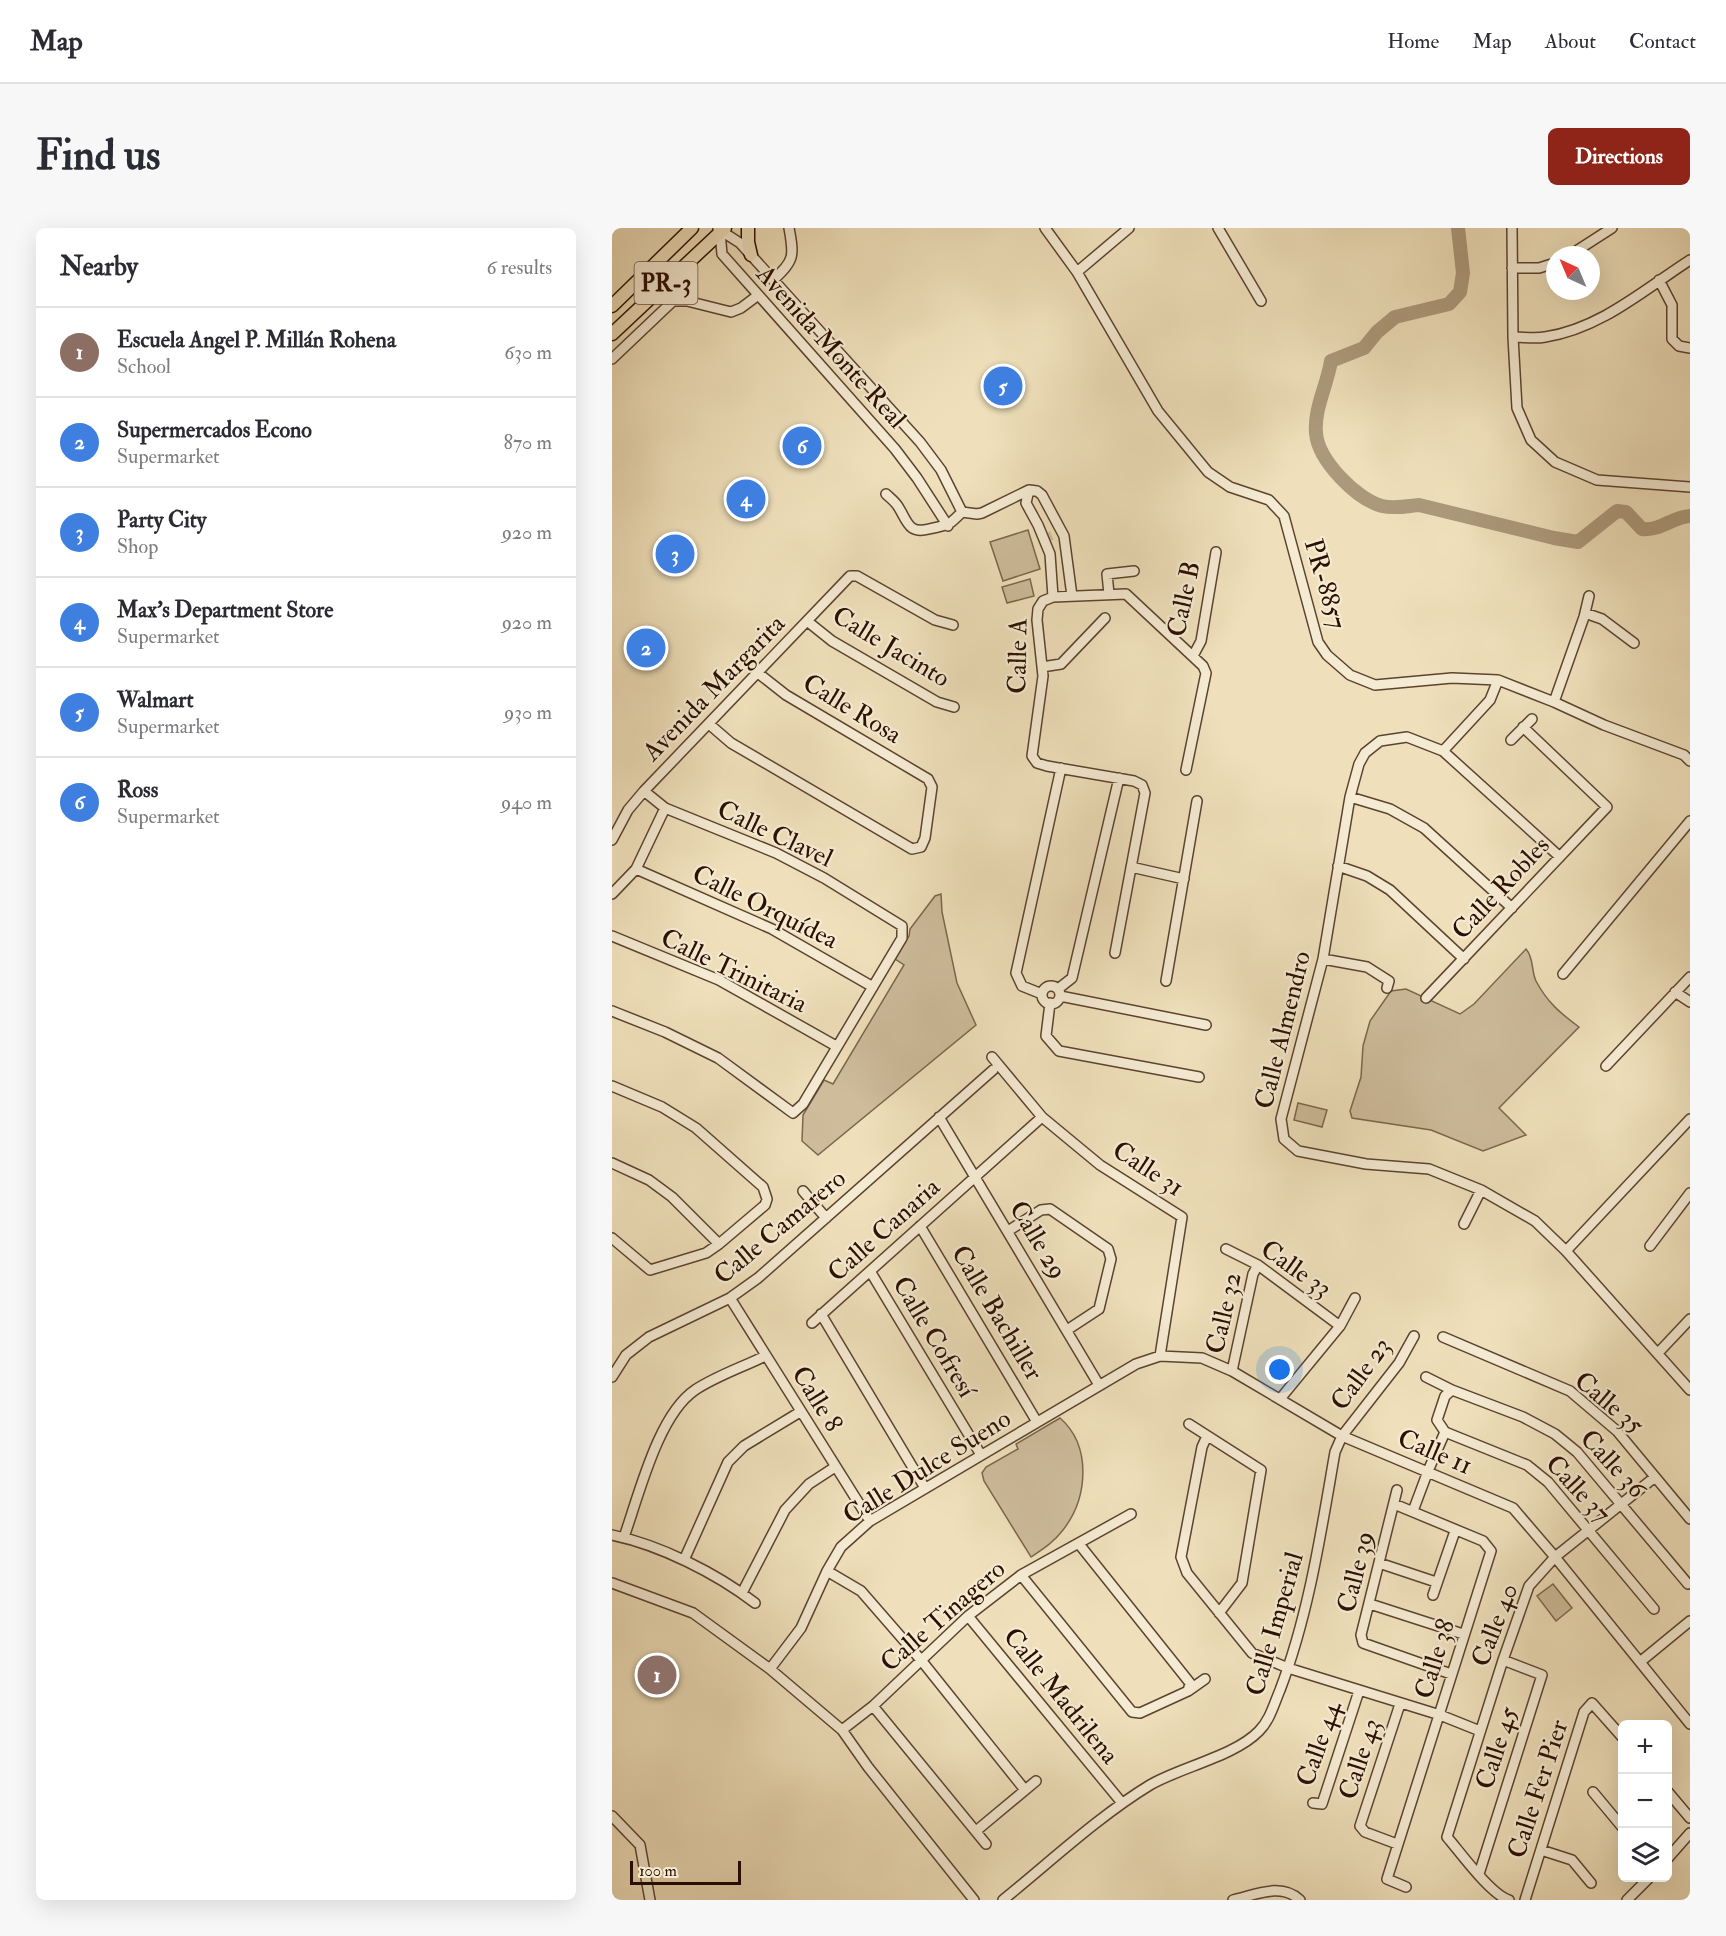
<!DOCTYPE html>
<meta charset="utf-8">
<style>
body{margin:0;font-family:"IM FELL Double Pica",serif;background:#f7f7f7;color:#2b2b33}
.controls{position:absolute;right:18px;bottom:18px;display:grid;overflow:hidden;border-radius:9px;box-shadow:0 6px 24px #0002}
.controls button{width:54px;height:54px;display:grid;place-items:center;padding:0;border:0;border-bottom:2px solid #e1e1e2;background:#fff;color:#2b2b33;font:30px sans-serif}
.compass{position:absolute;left:934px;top:18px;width:54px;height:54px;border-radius:50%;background:#fff;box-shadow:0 6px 24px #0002;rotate:316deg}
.scale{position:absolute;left:18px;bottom:15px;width:111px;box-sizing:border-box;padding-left:6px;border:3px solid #2b0f00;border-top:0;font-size:16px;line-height:21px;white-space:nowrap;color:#2b0f00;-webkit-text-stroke:4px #f5ebd3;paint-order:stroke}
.you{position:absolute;left:668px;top:1142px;width:21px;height:21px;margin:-15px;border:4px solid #fff;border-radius:50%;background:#1a73e8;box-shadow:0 0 0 9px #1a73e833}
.badge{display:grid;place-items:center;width:39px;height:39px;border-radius:50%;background:#8f2418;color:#fff;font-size:20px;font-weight:700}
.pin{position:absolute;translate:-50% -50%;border:3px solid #fff;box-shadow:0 2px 6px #0006}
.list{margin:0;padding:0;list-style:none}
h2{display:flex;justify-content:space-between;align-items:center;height:78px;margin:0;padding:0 24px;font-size:26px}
h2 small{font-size:20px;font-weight:400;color:#7c7c81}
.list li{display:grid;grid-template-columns:39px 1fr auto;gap:18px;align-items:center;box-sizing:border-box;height:90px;padding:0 24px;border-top:2px solid #e1e1e2}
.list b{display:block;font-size:22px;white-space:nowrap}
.list p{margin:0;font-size:20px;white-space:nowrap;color:#7c7c81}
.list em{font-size:20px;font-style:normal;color:#7c7c81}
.icon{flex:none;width:33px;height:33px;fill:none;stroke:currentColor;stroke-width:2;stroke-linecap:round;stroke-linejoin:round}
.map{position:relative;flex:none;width:1078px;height:1672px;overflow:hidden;border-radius:9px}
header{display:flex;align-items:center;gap:36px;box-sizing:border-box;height:84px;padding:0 30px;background:#fff;border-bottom:2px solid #e1e1e2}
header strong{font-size:28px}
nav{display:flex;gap:33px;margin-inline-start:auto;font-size:21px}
.intro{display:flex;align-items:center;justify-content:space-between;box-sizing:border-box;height:144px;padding:0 36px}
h1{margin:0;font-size:42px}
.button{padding:15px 27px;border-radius:9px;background:#8f2418;color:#fff;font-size:21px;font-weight:700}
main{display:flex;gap:36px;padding:0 36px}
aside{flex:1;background:#fff;border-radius:9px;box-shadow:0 6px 24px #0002}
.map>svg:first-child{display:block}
</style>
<header>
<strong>Map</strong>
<nav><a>Home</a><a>Map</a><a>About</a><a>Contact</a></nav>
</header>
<div class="intro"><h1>Find us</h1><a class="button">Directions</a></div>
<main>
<aside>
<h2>Nearby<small>6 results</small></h2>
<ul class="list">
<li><span class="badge" style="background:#8d6e63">1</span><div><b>Escuela Angel P. Millán Rohena</b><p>School</p></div><em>630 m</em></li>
<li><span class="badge" style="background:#3f7fe0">2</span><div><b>Supermercados Econo</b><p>Supermarket</p></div><em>870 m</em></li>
<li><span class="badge" style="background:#3f7fe0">3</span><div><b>Party City</b><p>Shop</p></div><em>920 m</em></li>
<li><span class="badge" style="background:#3f7fe0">4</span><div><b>Max's Department Store</b><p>Supermarket</p></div><em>920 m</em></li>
<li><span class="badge" style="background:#3f7fe0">5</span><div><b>Walmart</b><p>Supermarket</p></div><em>930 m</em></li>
<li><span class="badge" style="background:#3f7fe0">6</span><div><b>Ross</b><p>Supermarket</p></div><em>940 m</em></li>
</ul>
</aside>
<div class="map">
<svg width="1078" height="1672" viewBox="0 0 1078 1672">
<rect width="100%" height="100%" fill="#efe0bb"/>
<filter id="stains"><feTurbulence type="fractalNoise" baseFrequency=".00333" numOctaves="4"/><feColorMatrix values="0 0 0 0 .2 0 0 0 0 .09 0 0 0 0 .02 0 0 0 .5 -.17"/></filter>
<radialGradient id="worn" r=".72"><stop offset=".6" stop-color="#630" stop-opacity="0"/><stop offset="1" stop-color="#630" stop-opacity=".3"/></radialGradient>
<!-- green -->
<path fill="#cebc9b" stroke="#7c664e" stroke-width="1.5" d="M 416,302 L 428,341 L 391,353 L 378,314 Z
M 418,351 L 422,368 L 395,375 L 390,359 Z
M 329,666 L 330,684 L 345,755 L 364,797 L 206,927 L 190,913 L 191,887 L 212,852 L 221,856 L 292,737 L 283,731 L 297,708 L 298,701 L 323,668 Z
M 914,721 C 922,730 919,742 924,753 C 935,774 948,785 967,799 L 887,880 L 914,907 L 871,923 L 819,902 L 740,890 L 738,883 L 749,849 L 751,818 L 758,793 L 779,763 L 794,761 L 848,786 L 862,776 Z
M 686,875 L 715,882 L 710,899 L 682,892 Z
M 448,1190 C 480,1218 476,1270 451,1302 C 442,1314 431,1321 419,1329 L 372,1253 L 370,1245 L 374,1239 L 406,1221 L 404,1216 Z
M 941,1356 L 960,1380 L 944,1393 L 925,1368 Z"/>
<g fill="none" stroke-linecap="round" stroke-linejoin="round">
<!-- river -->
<path stroke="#ac997b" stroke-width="14" d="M 846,0 L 851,45 L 848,64 L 837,76 L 783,89 L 765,104 L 752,120 L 719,133 C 715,158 702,180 704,205 C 706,232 744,271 770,278 C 783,281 795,278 807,277 L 942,310 L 966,314 L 1005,283 L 1014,284 L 1030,301 C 1049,303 1060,289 1078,288"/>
<!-- minor-tunnel -->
<path stroke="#d2c19f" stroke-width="9" stroke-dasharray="9 4.5" stroke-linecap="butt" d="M 434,305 L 438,315"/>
<!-- minor casing -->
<g stroke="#5c432f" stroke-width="12">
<path id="minor" d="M 433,0 L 465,44 L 546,183 L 596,244 L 618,259 L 657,272 L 672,288 L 706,414 L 715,427 L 738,447 L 763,457 L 840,450 L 886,452 L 942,474 L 992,497 L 1072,527 L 1078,533
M 606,0 L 649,73
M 900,0 L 901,109 L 905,180 L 919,212 L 943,234 L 985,252 L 1078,259
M 106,1 L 128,15 L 308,214 L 329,242 L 350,284
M 108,4 L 110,26 L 283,221 L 305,250 L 336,298
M 958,27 L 1000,0
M 900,40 L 927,40 L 943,35
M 465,44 L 517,0
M 161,52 C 183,33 182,27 177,0
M 1047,52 L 1060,77 L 1060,111 L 1067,118 L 1078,120
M 901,109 C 911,109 923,111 933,109 C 988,101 1033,61 1078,32
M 0,131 L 61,73 L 75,73 L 119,84 L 129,80 L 145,68
M 417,262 L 425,263 L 430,267 L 452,308 L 460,368
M 417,262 L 414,275 L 426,297 L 438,326 L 441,369
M 274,266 C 278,270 284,274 287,280 C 296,295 297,306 317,301 C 338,296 335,299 350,284
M 350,284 L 365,286 L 370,285 L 417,262
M 497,366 L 495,346 L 522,343
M 973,385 L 990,391 L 1022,415
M 195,393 L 220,413 L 325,474 L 342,479
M 581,428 L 589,413 L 604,324
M 430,439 L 449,436 L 493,390
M 942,474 L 972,389 L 977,368
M 97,496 L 119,515 L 300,621 L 309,619 L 313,610 L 320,559 L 316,551 L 174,467 L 146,445
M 899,512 L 920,491
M 831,523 L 878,472 L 886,452
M 738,569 L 778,581 L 812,600 L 900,680
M 0,612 L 16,582 L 32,563 L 238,348 L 245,348 L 323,392 L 341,397
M 948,629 L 831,523 L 795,509 L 768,513 L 753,525 L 747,536 L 738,569 L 711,731 L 669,891 L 672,911 L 686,923 L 754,936 L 817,941 L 869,962 L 923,993 L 954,1023 L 1078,1162
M 726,638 L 755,648 L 778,662 L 852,731
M 519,639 L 572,651
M 24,641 L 160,701 L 261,759
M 0,666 L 24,641 L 53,580
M 0,708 L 107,752 L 224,818
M 503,725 L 533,565 L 530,557 L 522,553 L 435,538 L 425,535 L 420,528 L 431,448 L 425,392 L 426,381 L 431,373 L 441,369 L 514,366 L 591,438 L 594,445 L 574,542
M 711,731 L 755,739 L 777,753 L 775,760
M 951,746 L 1078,593
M 554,753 L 585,573
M430 767a9 9 0 1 1 18 0a9 9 0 1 1-18 0Z
M 446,761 L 460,750 L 507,550
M 1063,764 L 1078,774
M 430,766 L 410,758 L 404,745 L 449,540
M 448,768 L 594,797
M 814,770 L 995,579 L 911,499
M 438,775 L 434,808 L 447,823 L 587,849
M 0,783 L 53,804 L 106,830 L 181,885 L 191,876 L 290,710 L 290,698 L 212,650 L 164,625 L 53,580 L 32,563
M 380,829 L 430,889 L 488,937 L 570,989 L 548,1128
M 994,838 L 1078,749
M 0,858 L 50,879 L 84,900 L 151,959 L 155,971 L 153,977 L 107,1016 L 94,1025 L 38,1042 L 0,1010
M 327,889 L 487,1157
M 0,935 L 37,952 L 60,969 L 107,1016
M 191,963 L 214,990
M 852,996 L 869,962
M 308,998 L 425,1194
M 396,1003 L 429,982 L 438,981 L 496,1021 L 499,1031 L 487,1081 L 455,1102
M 1038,1018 L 1078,965
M 614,1021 L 646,1037 L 728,1098
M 954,1023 L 1078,891
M 258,1043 L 369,1227
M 118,1070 L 258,1293
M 209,1086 L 313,1260
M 200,1095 L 430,889
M 831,1109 L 958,1163 L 1005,1203 L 1078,1291
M 1046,1125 L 1078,1091
M 620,1143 L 641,1046 L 646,1037
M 0,1149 L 14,1127 L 37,1109 L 118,1070 L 146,1050 L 381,842
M 814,1149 L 840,1162
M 668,1171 L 728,1098 L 743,1070
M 577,1196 L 649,1242 L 630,1355 L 607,1385
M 833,1204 L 915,1237 L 936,1254 L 1042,1381
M 595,1208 L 590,1219 L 569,1329 L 575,1345 L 640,1425 L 676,1440 L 828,1487 L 868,1503
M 785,1262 L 749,1407 L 751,1415 L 839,1446
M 782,1276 L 871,1313 L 879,1323 L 775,1651 L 794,1659
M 801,1283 L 816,1243 L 833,1204 L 825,1192 L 833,1168 L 840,1162 L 911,1189 L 943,1206 L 965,1224 L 1076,1356
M 0,1307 C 48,1317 104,1345 143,1375
M 12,1309 C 27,1267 46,1187 83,1162 C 104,1148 131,1139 153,1128
M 467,1316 L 578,1455 L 576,1463
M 72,1332 L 116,1234 L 132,1218 L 188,1184
M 767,1335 L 824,1354
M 215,1343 L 249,1363 L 309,1432 L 413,1562
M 409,1347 L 520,1484 L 528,1485 L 576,1463 L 593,1451
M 0,1355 L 81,1385 L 158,1441 L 230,1502 L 256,1539 L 362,1672
M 130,1365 L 173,1282 L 197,1256 L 223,1239
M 821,1367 L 843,1303
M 758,1376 L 851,1406
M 356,1388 L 510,1575
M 1028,1434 L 1078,1393
M 158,1441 L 189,1400 L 215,1343 L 229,1319 L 258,1293 L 524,1136 L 548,1128 L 590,1130 L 620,1143 L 730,1208 L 901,1280 L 943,1329 L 1078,1496
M 261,1478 L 374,1616
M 230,1502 L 261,1478 L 356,1388 L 409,1347 L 519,1286
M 981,1564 L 1011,1600
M 1056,1564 L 1078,1590
M 701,1575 L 710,1576 L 747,1463
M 0,1588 L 28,1617 L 38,1672
M 364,1603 L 424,1553
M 785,1616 L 753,1604 L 748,1598 L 788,1476
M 929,1622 L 960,1632 L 979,1655
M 1056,1630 L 1078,1605
M 867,1646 L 930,1447 L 891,1432
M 391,1672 C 438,1634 487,1588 538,1557 C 569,1539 623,1528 647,1503 C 658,1492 662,1476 668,1462 C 697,1386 709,1304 723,1224 L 730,1208 L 787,1135 L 802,1108
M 621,1672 C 643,1667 669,1654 688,1672
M 897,1672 C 879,1667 848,1624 835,1609 L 891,1432 L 917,1358 L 943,1329 L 1043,1249
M 913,1672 L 972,1484 L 980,1475 L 1011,1510
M 1015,1672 L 1037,1650"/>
</g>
<!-- major casing -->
<g stroke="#2b0f00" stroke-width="15">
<path id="major" d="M 136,0 L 136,14 L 139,27
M 0,78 L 80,0
M 0,106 L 113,0"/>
</g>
<!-- minor -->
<use href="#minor" stroke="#f5ebd3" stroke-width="9"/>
<!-- major -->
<use href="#major" stroke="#efe0bb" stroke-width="12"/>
</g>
<g text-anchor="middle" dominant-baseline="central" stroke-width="4.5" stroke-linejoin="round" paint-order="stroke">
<!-- shield labels -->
<rect fill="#f5ebd3" stroke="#68513f" stroke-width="1.5" x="22.5" y="34" width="63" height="42" rx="4.5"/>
<g font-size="24" font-weight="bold" fill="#2b0f00">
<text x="54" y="55">PR-3</text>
</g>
<!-- street labels -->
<g font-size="26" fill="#2b0f00" stroke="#f5ebd3">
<text transform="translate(219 119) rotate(48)">Avenida Monte Real</text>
<text transform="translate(713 356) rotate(74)">PR-8857</text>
<text transform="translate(572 371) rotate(-78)">Calle B</text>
<text transform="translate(279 419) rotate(31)">Calle Jacinto</text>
<text transform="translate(406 428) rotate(-89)">Calle A</text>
<text transform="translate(102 460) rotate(-46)">Avenida Margarita</text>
<text transform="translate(240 481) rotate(31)">Calle Rosa</text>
<text transform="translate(163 606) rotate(25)">Calle Clavel</text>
<text transform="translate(889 660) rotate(-47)">Calle Robles</text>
<text transform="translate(153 679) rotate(26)">Calle Orquídea</text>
<text transform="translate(122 743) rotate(26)">Calle Trinitaria</text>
<text transform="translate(671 802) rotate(-76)">Calle Almendro</text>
<text transform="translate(536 941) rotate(33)">Calle 31</text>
<text transform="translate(168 999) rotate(-40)">Calle Camarero</text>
<text transform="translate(272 1002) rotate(-42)">Calle Canaria</text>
<text transform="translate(426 1012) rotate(59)">Calle 29</text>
<text transform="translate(684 1041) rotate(35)">Calle 33</text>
<text transform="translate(385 1085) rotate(59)">Calle Bachiller</text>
<text transform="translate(612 1085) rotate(-77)">Calle 32</text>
<text transform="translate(322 1109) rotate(59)">Calle Cofresí</text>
<text transform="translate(749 1146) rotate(-54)">Calle 23</text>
<text transform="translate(205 1171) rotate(58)">Calle 8</text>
<text transform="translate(997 1175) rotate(40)">Calle 35</text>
<text transform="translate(823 1224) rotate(23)">Calle 11</text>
<text transform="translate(1001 1236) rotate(47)">Calle 36</text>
<text transform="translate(315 1239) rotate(-32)">Calle Dulce Sueno</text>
<text transform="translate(966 1261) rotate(47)">Calle 37</text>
<text transform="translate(744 1344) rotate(-76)">Calle 39</text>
<text transform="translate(331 1388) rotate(-41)">Calle Tinagero</text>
<text transform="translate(663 1396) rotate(-74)">Calle Imperial</text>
<text transform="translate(883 1397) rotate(-69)">Calle 40</text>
<text transform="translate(823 1431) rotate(-73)">Calle 38</text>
<text transform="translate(449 1468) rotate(51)">Calle Madrilena</text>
<text transform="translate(707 1516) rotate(-71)">Calle 44</text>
<text transform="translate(885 1520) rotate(-72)">Calle 45</text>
<text transform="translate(748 1531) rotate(-72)">Calle 43</text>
<text transform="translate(926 1561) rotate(-72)">Calle Fer Pier</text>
</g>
</g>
<rect width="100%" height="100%" filter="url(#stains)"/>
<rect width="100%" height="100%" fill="url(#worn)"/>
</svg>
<div class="controls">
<button>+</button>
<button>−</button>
<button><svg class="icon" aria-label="layers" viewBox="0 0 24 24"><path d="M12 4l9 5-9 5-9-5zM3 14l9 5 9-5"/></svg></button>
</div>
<svg class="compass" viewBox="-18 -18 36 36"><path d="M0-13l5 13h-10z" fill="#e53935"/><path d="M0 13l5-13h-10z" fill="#7c7c81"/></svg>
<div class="scale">100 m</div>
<div class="you"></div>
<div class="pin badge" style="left:45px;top:1447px;background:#8d6e63">1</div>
<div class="pin badge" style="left:34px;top:420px;background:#3f7fe0">2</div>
<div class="pin badge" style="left:63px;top:326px;background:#3f7fe0">3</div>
<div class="pin badge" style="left:134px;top:271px;background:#3f7fe0">4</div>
<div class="pin badge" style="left:391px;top:158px;background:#3f7fe0">5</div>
<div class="pin badge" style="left:190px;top:218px;background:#3f7fe0">6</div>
</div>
</main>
